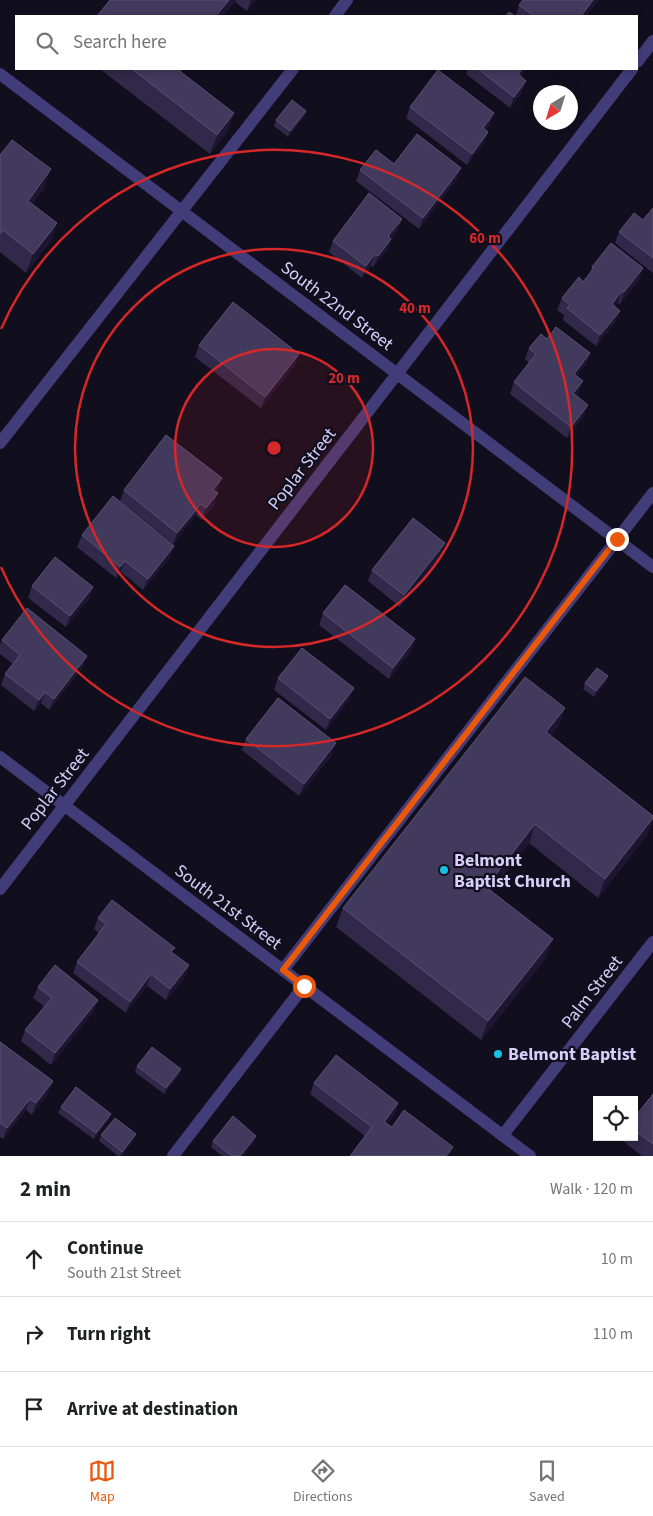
<!DOCTYPE html>
<meta charset="utf-8">
<style>
body{margin:0;font-family:"Source Sans 3",sans-serif;background:#f2f2f2;color:#202124}
.controls{position:absolute;right:15px;bottom:15px;display:grid;overflow:hidden;border-radius:0px;box-shadow:0 2px 8px #0003}
.controls button{width:45px;height:45px;display:grid;place-items:center;padding:0;border:0;border-bottom:1px solid #e0e0e0;background:#fff;color:#202124;font:25px sans-serif}
.compass{position:absolute;left:533px;top:85px;width:45px;height:45px;border-radius:50%;background:#fff;box-shadow:0 2px 8px #0003;rotate:218deg}
.stop{position:absolute;width:15px;height:15px;margin:-11px;border:4px solid #ea580c;border-radius:50%;background:#fff}
.stop.end{background:#ea580c;border-color:#fff;box-shadow:0 1px 5px #0008}
.list{margin:0;padding:0;list-style:none}
h2{display:flex;justify-content:space-between;align-items:center;height:65px;margin:0;padding:0 20px;font-size:21px}
h2 small{font-size:16px;font-weight:400;color:#757577}
.list li{display:grid;grid-template-columns:32px 1fr auto;gap:15px;align-items:center;box-sizing:border-box;height:75px;padding:0 20px;border-top:1px solid #e0e0e0}
.list b{display:block;font-size:19px;white-space:nowrap}
.list p{margin:0;font-size:16px;white-space:nowrap;color:#757577}
.list em{font-size:16px;font-style:normal;color:#757577}
.icon{flex:none;width:28px;height:28px;fill:none;stroke:currentColor;stroke-width:2;stroke-linecap:round;stroke-linejoin:round}
.map{position:relative;flex:none;width:653px;height:1156px;overflow:hidden}
.search{position:absolute;background:#fff;box-shadow:0 2px 8px #0003;left:15px;right:15px;top:15px;height:55px;display:flex;align-items:center;gap:12px;box-sizing:border-box;padding:0 18px;border-radius:0px;color:#757577;font-size:19px}
.sheet{height:290px;background:#fff}
nav{display:flex;justify-content:space-around;align-items:center;box-sizing:border-box;height:70px;border-top:1px solid #e0e0e0;background:#fff;font-size:14px;color:#757577}
nav a{display:grid;justify-items:center;gap:2px}
nav .on{color:#ea580c}
.map>svg:first-child{display:block}
</style>
<div class="map">
<svg width="653" height="1156" viewBox="0 0 653 1156">
<rect width="100%" height="100%" fill="#110e1e"/>
<g fill="none" stroke-linecap="round" stroke-linejoin="round">
<!-- lane -->
<path stroke="#423d78" stroke-width="12" d="M 335,16 L 347,0
M 0,443 L 293,69
M 283,970 L 653,493
M 173,1156 L 304,986"/>
<!-- street -->
<path stroke="#423d78" stroke-width="12" d="M 637,62 L 653,41
M 0,74 L 653,567
M 0,757 L 530,1156
M 0,889 L 632,69
M 503,1135 L 653,942"/>
</g>
<!-- wall -->
<path fill="#30294a" d="M 110,0 L 256,0 L 247,11 L 235,2 Z
M 523,0 L 598,0 L 586,16 L 516,16 L 519,5 Z
M 100,69 L 183,69 L 181,72 L 234,113 L 227,132 L 210,154 Z
M 468,69 L 526,69 L 521,76 L 522,92 L 510,108 L 466,74 Z
M 410,107 L 490,124 L 486,130 L 488,132 L 484,143 L 467,165 L 406,118 Z
M 306,111 L 304,117 L 288,137 L 274,126 L 276,120 Z
M 0,155 L 44,188 L 32,204 L 57,223 L 50,242 L 26,273 L 0,252 Z
M 394,164 L 457,179 L 419,229 L 356,181 L 360,170 Z
M 653,208 L 653,273 L 615,243 L 619,232 L 643,220 Z
M 402,219 L 398,230 L 391,239 L 387,250 L 373,267 L 371,266 L 362,278 L 329,252 L 333,241 Z
M 592,267 L 643,268 L 639,280 L 620,304 L 618,303 L 615,307 L 620,311 L 615,322 L 596,346 L 563,320 L 564,315 L 557,310 L 562,298 L 583,282 L 589,275 Z
M 547,339 L 590,353 L 586,364 L 576,376 L 579,392 L 576,396 L 584,416 L 567,438 L 510,394 L 514,382 L 529,363 L 525,359 L 529,348 Z
M 199,345 L 299,354 L 295,365 L 261,408 L 195,357 Z
M 124,490 L 218,490 L 216,492 L 214,505 L 202,520 L 196,515 L 173,544 L 120,501 Z
M 82,535 L 170,558 L 143,590 L 121,572 L 116,578 L 77,547 Z
M 441,555 L 400,607 L 368,581 L 372,570 Z
M 32,586 L 93,587 L 89,599 L 66,627 L 28,598 Z
M 323,613 L 411,651 L 389,679 L 319,625 Z
M 2,640 L 83,667 L 49,710 L 41,703 L 34,711 L 1,685 L 5,674 L 13,664 L 0,654 L 0,644 Z
M 278,678 L 354,688 L 349,700 L 326,730 L 274,690 Z
M 606,682 L 594,697 L 583,689 L 585,683 Z
M 565,708 L 558,727 L 551,736 L 653,816 L 653,819 L 647,835 L 598,898 L 529,843 L 491,891 L 546,958 L 481,1040 L 336,927 L 343,908 Z
M 246,739 L 332,755 L 299,796 L 242,750 Z
M 98,918 L 173,953 L 189,965 L 185,977 L 166,1000 L 147,986 L 126,1013 L 73,973 L 77,962 L 99,933 L 94,929 Z
M 38,987 L 98,1000 L 94,1011 L 51,1065 L 21,1041 L 25,1030 L 44,1006 L 33,998 Z
M 0,1042 L 53,1081 L 48,1093 L 32,1115 L 26,1110 L 3,1139 L 0,1137 Z
M 137,1066 L 179,1075 L 164,1094 L 135,1072 Z
M 314,1083 L 398,1103 L 394,1115 L 387,1124 L 392,1127 L 453,1147 L 365,1136 L 310,1094 Z
M 653,1094 L 653,1156 L 642,1156 L 623,1141 L 624,1137 L 634,1137 L 634,1118 Z
M 61,1107 L 109,1120 L 94,1139 L 58,1113 Z
M 136,1134 L 133,1140 L 121,1156 L 118,1156 L 99,1141 L 101,1135 Z
M 213,1141 L 254,1142 L 243,1156 L 222,1156 L 211,1147 Z"/>
<!-- shaded-wall -->
<path fill="#1c1631" d="M 229,0 L 236,0 L 235,2 L 224,16 L 216,16 Z
M 251,0 L 256,0 L 247,11 Z
M 593,0 L 598,0 L 586,16 L 581,16 Z
M 522,69 L 526,69 L 513,85 L 518,74 Z
M 526,81 L 522,92 L 510,108 L 514,97 Z
M 306,111 L 304,117 L 288,137 L 290,131 Z
M 234,113 L 227,132 L 210,154 L 217,135 Z
M 494,113 L 490,124 L 479,139 L 483,128 Z
M 488,132 L 484,143 L 467,165 L 472,154 Z
M 461,168 L 457,179 L 419,229 L 423,218 Z
M 51,169 L 44,188 L 21,220 L 28,201 Z
M 402,219 L 398,230 L 391,239 L 387,250 L 373,267 L 378,256 L 388,236 Z
M 57,223 L 50,242 L 26,273 L 33,254 Z
M 375,254 L 371,266 L 362,278 L 366,266 Z
M 643,268 L 639,280 L 620,304 L 624,292 Z
M 622,291 L 618,303 L 608,315 L 612,304 Z
M 620,311 L 615,322 L 596,346 L 600,335 Z
M 590,353 L 586,364 L 569,385 L 574,374 Z
M 299,354 L 295,365 L 261,408 L 265,397 Z
M 583,381 L 579,392 L 569,405 L 573,393 Z
M 588,405 L 584,416 L 567,438 L 571,427 Z
M 222,478 L 218,490 L 209,501 L 213,490 Z
M 218,493 L 214,505 L 202,520 L 206,508 Z
M 201,504 L 196,515 L 173,544 L 177,533 Z
M 445,543 L 441,555 L 400,607 L 404,595 Z
M 174,546 L 170,558 L 143,590 L 148,579 Z
M 125,561 L 121,572 L 116,578 L 120,567 Z
M 93,587 L 89,599 L 66,627 L 70,616 Z
M 415,639 L 411,651 L 389,679 L 393,668 Z
M 87,656 L 83,667 L 49,710 L 54,699 Z
M 608,676 L 606,682 L 594,697 L 596,691 Z
M 354,688 L 349,700 L 326,730 L 330,719 Z
M 45,692 L 41,703 L 34,711 L 39,700 Z
M 565,708 L 558,727 L 539,751 L 546,732 Z
M 336,743 L 332,755 L 299,796 L 304,784 Z
M 653,818 L 647,835 L 598,898 L 605,879 Z
M 535,824 L 529,843 L 479,906 L 486,887 Z
M 553,939 L 546,958 L 481,1040 L 488,1021 Z
M 189,965 L 185,977 L 166,1000 L 170,989 Z
M 151,974 L 147,986 L 126,1013 L 130,1002 Z
M 98,1000 L 94,1011 L 51,1065 L 55,1053 Z
M 181,1069 L 179,1075 L 164,1094 L 166,1088 Z
M 53,1081 L 48,1093 L 32,1115 L 36,1103 Z
M 30,1099 L 26,1110 L 3,1139 L 7,1128 Z
M 398,1103 L 394,1115 L 380,1133 L 384,1122 Z
M 111,1114 L 109,1120 L 94,1139 L 96,1133 Z
M 136,1134 L 133,1140 L 120,1156 L 122,1152 Z
M 256,1136 L 254,1142 L 243,1156 L 240,1156 Z
M 453,1147 L 449,1156 L 446,1156 Z"/>
<!-- building -->
<path fill="#423a5d" stroke="#595276" d="M 110,0 L 229,0 L 216,16 L 97,16 Z
M 523,0 L 593,0 L 581,16 L 534,16 L 519,5 Z
M 509,12 L 515,16 L 506,16 Z
M 132,69 L 177,69 L 234,113 L 217,135 Z
M 478,69 L 522,69 L 518,74 L 526,81 L 514,97 Z
M 438,70 L 494,113 L 483,128 L 488,132 L 472,154 L 410,107 Z
M 292,100 L 306,111 L 290,131 L 276,120 Z
M 417,134 L 461,168 L 423,218 L 360,170 L 376,150 L 394,164 Z
M 12,140 L 51,169 L 28,201 L 57,223 L 33,254 L 3,230 L 0,234 L 0,155 Z
M 369,193 L 402,219 L 388,236 L 391,239 L 378,256 L 375,254 L 366,266 L 333,241 Z
M 653,208 L 653,258 L 619,232 L 634,213 L 643,220 Z
M 611,243 L 643,268 L 624,292 L 622,291 L 612,304 L 620,311 L 600,335 L 567,308 L 570,305 L 562,298 L 579,277 L 583,282 L 594,268 L 592,267 Z
M 233,302 L 299,354 L 265,397 L 199,345 Z
M 556,327 L 590,353 L 574,374 L 583,381 L 573,393 L 588,405 L 571,427 L 514,382 L 536,354 L 529,348 L 541,334 L 547,339 Z
M 166,435 L 222,478 L 213,490 L 218,493 L 206,508 L 201,504 L 177,533 L 124,490 Z
M 113,496 L 174,546 L 148,579 L 125,561 L 120,567 L 82,535 Z
M 413,518 L 445,543 L 404,595 L 372,570 Z
M 55,557 L 93,587 L 70,616 L 32,586 Z
M 345,585 L 415,639 L 393,668 L 323,613 Z
M 27,608 L 87,656 L 54,699 L 45,692 L 39,700 L 5,674 L 20,655 L 2,640 Z
M 302,648 L 354,688 L 330,719 L 278,678 Z
M 597,668 L 608,676 L 596,691 L 585,683 Z
M 525,677 L 565,708 L 546,732 L 653,816 L 653,818 L 605,879 L 535,824 L 486,887 L 553,939 L 488,1021 L 343,908 Z
M 278,698 L 336,743 L 304,784 L 246,739 Z
M 112,900 L 175,948 L 171,952 L 189,965 L 170,989 L 151,974 L 130,1002 L 77,962 L 106,924 L 98,918 Z
M 55,965 L 98,1000 L 55,1053 L 25,1030 L 52,998 L 38,987 Z
M 0,1042 L 53,1081 L 36,1103 L 30,1099 L 7,1128 L 0,1123 Z
M 152,1047 L 181,1069 L 166,1088 L 137,1066 Z
M 336,1055 L 398,1103 L 384,1122 L 392,1127 L 404,1110 L 453,1147 L 446,1156 L 350,1156 L 372,1127 L 314,1083 Z
M 76,1087 L 111,1114 L 96,1133 L 61,1107 Z
M 653,1094 L 653,1144 L 634,1130 L 634,1118 Z
M 233,1116 L 256,1136 L 240,1156 L 232,1156 L 213,1141 Z
M 115,1118 L 136,1134 L 122,1152 L 101,1135 Z"/>
<g fill="none" stroke-linecap="round" stroke-linejoin="round">
<!-- route -->
<path stroke="#ea580c" stroke-width="6" d="M 304,986 L 283,970 L 617,539"/>
</g>
<!-- distance rings -->
<circle cx="274" cy="448" r="99" fill="#d62828" fill-opacity=".12"/>
<g fill="none" stroke="#d62828" stroke-width="2.5">
<circle cx="274" cy="448" r="99"/>
<circle cx="274" cy="448" r="199"/>
<path d="M1 329A298 298 0 1 1 1 567"/>
</g>
<!-- markers -->
<g fill="#15c2e0" stroke="#110e1e" stroke-width="2">
<circle cx="444" cy="870" r="5"/>
<circle cx="498" cy="1054" r="5"/>
</g>
<g text-anchor="middle" dominant-baseline="central" stroke-width="4.5" stroke-linejoin="round" paint-order="stroke">
<!-- street labels -->
<g font-size="18" fill="#d6cffa" stroke="#110e1e">
<text transform="translate(337 306) rotate(37)">South 22nd Street</text>
<text transform="translate(302 469) rotate(-52)">Poplar Street</text>
<text transform="translate(55 789) rotate(-52)">Poplar Street</text>
<text transform="translate(228 907) rotate(37)">South 21st Street</text>
<text transform="translate(592 992) rotate(-52)">Palm Street</text>
</g>
<!-- poi labels -->
<g font-size="18" font-weight="bold" fill="#d6cffa" stroke="#110e1e" text-anchor="start">
<text x="454" y="860">Belmont<tspan x="454" dy="21">Baptist Church</tspan></text>
<text x="508" y="1054">Belmont Baptist</text>
</g>
</g>
<circle cx="274" cy="448" r="8" fill="#d62828" stroke="#110e1e" stroke-width="2.5"/>
<g font-size="15" text-anchor="middle" font-weight="bold" fill="#d62828" stroke="#110e1e" stroke-width="4.5" stroke-linejoin="round" paint-order="stroke">
<text x="485" y="243">60 m</text>
<text x="415" y="313">40 m</text>
<text x="344" y="383">20 m</text>
</g>
</svg>
<div class="controls">
<button><svg class="icon" aria-label="locate" viewBox="0 0 24 24"><circle cx="12" cy="12" r="6"/><path d="M12 2v4M12 18v4M2 12h4M18 12h4"/></svg></button>
</div>
<svg class="compass" viewBox="-18 -18 36 36"><path d="M0-13l5 13h-10z" fill="#e53935"/><path d="M0 13l5-13h-10z" fill="#757577"/></svg>
<div class="stop" style="left:304px;top:986px"></div>
<div class="stop end" style="left:617px;top:539px"></div>
<div class="search"><svg class="icon" aria-label="search" viewBox="0 0 24 24"><circle cx="10" cy="10" r="6"/><path d="M15 15l6 6"/></svg>Search here</div>
</div>
<section class="sheet">
<h2>2 min<small>Walk · 120 m</small></h2>
<ul class="list">
<li><svg class="icon" aria-label="ahead" viewBox="0 0 24 24"><path d="M12 20V5M6 11l6-6 6 6"/></svg><div><b>Continue</b><p>South 21st Street</p></div><em>10 m</em></li>
<li><svg class="icon" aria-label="right" viewBox="0 0 24 24"><path d="M7 20v-9h11M14 6l5 5-5 5"/></svg><div><b>Turn right</b></div><em>110 m</em></li>
<li><svg class="icon" aria-label="arrive" viewBox="0 0 24 24"><path d="M6 21V4h12l-3 4 3 4H6"/></svg><div><b>Arrive at destination</b></div></li>
</ul>
</section>
<nav>
<a class="on"><svg class="icon" aria-label="map" viewBox="0 0 24 24"><path d="M3 6l6-2 6 2 6-2v14l-6 2-6-2-6 2zM9 4v14M15 6v14"/></svg>Map</a>
<a><svg class="icon" aria-label="directions" viewBox="0 0 24 24"><path d="M12 3l9 9-9 9-9-9zM9 14v-3h6M13 9l2 2-2 2"/></svg>Directions</a>
<a><svg class="icon" aria-label="saved" viewBox="0 0 24 24"><path d="M7 4h10v16l-5-4-5 4z"/></svg>Saved</a>
</nav>
